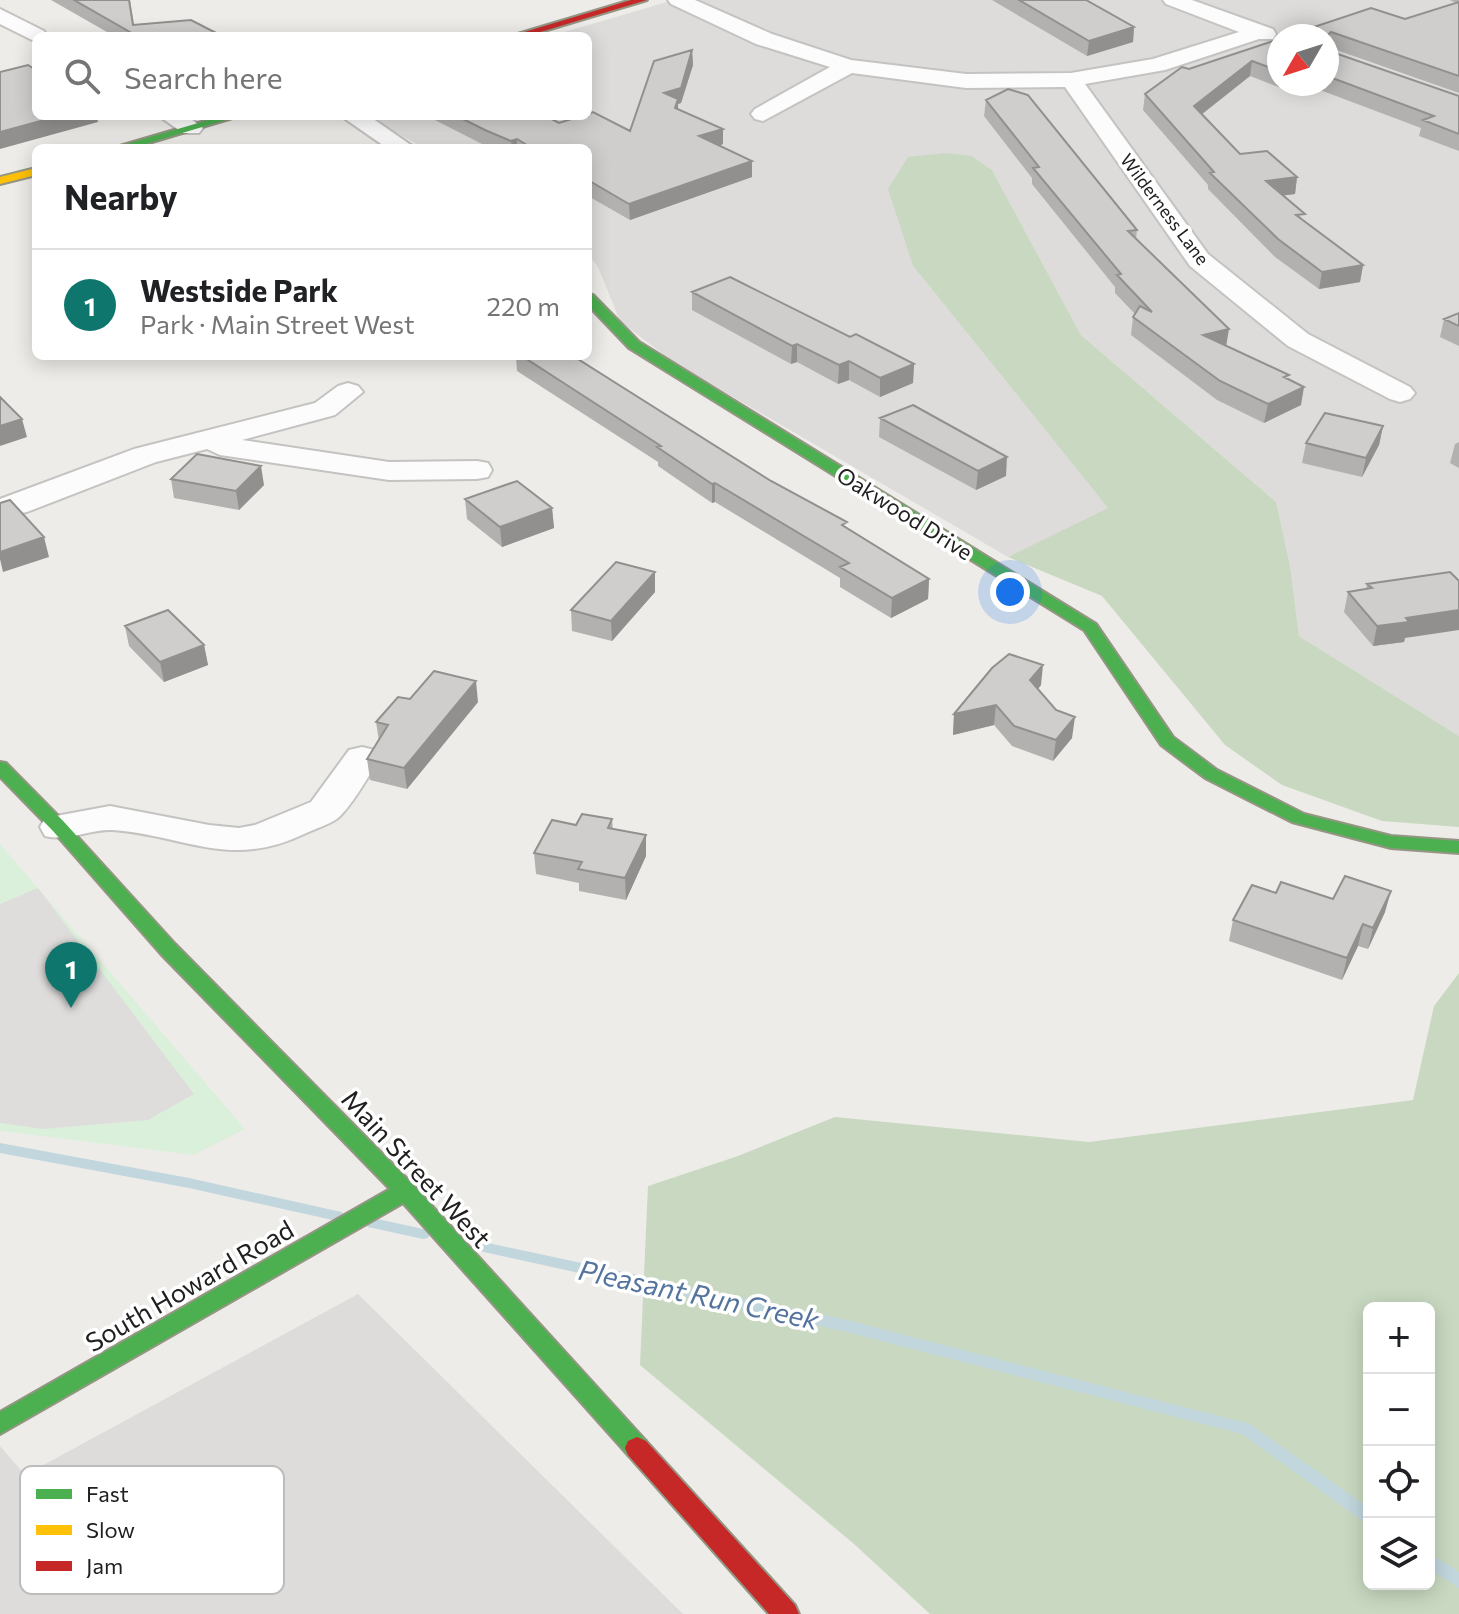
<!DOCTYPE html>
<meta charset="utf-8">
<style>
body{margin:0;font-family:Commissioner,sans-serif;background:#f2f2f2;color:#202124}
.controls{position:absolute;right:24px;bottom:24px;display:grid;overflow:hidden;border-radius:12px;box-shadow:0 4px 20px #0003}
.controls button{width:72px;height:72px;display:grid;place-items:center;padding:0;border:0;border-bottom:2px solid #e0e0e0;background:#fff;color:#202124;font:40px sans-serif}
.compass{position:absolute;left:1267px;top:24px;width:72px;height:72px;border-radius:50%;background:#fff;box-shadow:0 4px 20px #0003;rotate:231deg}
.you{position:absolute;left:1010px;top:592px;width:28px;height:28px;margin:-20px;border:6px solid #fff;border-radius:50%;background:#1a73e8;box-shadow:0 0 0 12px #1a73e833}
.badge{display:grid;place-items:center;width:52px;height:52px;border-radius:50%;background:#0f766e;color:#fff;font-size:26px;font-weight:700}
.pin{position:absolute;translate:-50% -66px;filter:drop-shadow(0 2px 4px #0008)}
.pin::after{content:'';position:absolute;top:42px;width:28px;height:24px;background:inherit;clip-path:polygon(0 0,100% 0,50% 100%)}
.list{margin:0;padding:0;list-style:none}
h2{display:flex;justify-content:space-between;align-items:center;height:104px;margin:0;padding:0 32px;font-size:34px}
h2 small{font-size:26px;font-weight:400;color:#757577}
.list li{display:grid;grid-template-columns:52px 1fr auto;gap:24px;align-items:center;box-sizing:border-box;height:112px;padding:0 32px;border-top:2px solid #e0e0e0}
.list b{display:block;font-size:30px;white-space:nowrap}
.list p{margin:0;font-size:26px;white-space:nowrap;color:#757577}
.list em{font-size:26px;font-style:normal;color:#757577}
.icon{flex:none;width:44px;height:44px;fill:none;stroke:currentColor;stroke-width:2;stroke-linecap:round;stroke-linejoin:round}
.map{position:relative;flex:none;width:1459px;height:1614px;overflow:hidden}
.search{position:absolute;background:#fff;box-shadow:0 4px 20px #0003;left:32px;top:32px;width:560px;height:88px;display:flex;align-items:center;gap:20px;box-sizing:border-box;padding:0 28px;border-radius:12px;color:#757577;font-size:30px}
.panel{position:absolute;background:#fff;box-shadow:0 4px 20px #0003;left:32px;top:144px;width:560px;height:216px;border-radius:12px}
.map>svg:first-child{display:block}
</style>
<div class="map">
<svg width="1459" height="1614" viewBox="0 0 1459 1614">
<rect width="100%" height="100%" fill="#eeece9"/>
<!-- residential -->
<path fill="#dddcda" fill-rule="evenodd" d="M 674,0 L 1459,0 L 1459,736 L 1299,636 L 1290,565 L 1276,502 L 1081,335 L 992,170 L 972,156 L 913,266 L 1109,509 L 1008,557 L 673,362 L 620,321 L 598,267 L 588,254 L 588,148 L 424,148 L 366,116 L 588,116 L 588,36 L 551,36 ZM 1279,36 L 1327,36 L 1327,84 L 1279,84 Z
M 358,1294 L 683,1614 L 0,1614 L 0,1446 L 25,1475 Z"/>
<!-- forest -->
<path fill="#c9d9c1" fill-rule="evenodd" d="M 946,153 L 972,156 L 992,170 L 1081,335 L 1276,502 L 1290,565 L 1299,636 L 1459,736 L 1459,827 L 1382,821 L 1282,785 L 1225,745 L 1102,596 L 1008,557 L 1108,508 L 913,266 L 888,189 L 908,157 Z
M 1459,973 L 1459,1614 L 930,1614 L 854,1544 L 640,1365 L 648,1186 L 738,1156 L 835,1117 L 1089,1142 L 1413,1100 L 1434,1006 ZM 1369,1308 L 1429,1308 L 1429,1584 L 1369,1584 Z"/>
<!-- park -->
<path fill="#dbf0db" d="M 0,844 L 245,1129 L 193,1155 L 0,1131 Z"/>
<!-- parking -->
<path fill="#dedddc" d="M 38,888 L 194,1094 L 148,1120 L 43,1129 L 0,1123 L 0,904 Z"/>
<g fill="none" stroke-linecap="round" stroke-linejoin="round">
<!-- stream -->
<path fill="#c1d6dd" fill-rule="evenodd" d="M 0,1143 L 189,1178 L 337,1211 L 342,1212 L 344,1216 L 342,1220 L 337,1221 L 189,1188 L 0,1153 Z
M 373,1218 L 423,1229 L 428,1230 L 430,1234 L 428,1238 L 423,1239 L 368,1227 L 366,1223 L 368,1219 Z
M 479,1241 L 843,1319 L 1246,1423 L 1251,1425 L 1369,1508 L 1369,1524 L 1364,1522 L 1242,1434 L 843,1331 L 479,1251 L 474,1250 L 472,1246 L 474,1242 Z
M 1429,1553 L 1459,1572 L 1459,1588 L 1429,1569 Z"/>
<!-- street casing -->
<g stroke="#c4c3c1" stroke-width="4">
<path id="street" d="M 668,0 L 695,0 L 772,34 L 851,60 L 966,74 L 1071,73 L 1153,59 L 1239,32 L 1166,4 L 1163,0 L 1192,0 L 1273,29 L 1276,34 L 1273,39 L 1259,39 L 1165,70 L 1085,84 L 1208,254 L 1308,334 L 1410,387 L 1415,393 L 1410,399 L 1400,402 L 1390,399 L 1288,346 L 1190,266 L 1065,87 L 966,88 L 852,73 L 763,121 L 755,119 L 751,114 L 755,109 L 830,67 L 756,44 L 671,4 Z
M 0,9 L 44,31 L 47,36 L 36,36 L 36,42 L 0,24 Z
M 159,116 L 187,116 L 203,128 L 199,133 L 183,133 Z
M 341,116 L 369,116 L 415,148 L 387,148 Z
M 348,383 L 358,386 L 363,392 L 335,415 L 242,440 L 389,462 L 477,461 L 488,463 L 492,470 L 488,477 L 477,479 L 389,480 L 220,455 L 207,449 L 156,462 L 27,512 L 0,517 L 0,499 L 134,449 L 315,403 L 338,386 Z
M 362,747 L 375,750 L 380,758 C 369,775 352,806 338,818 C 329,825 314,829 304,834 C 229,870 185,835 112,830 C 89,829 69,842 45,836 L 40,827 L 45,818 L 110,806 L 209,825 L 239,828 L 255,825 L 311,802 L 349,750 Z"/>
</g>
<!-- fast casing -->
<g stroke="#949683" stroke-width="4">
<path id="fast" d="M 222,116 L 239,116 L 132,148 L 113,148 Z
M 588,294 L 593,295 L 639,342 L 1096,624 L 1173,737 L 1217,770 L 1304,814 L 1391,836 L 1459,841 L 1459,853 L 1391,848 L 1292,822 L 1205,778 L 1161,745 L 1084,630 L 629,348 L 588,305 Z
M 0,762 L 6,763 L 65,823 L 175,944 L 413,1185 L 646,1441 L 649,1448 L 646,1455 L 637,1459 L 628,1455 L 403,1203 L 0,1434 L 0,1412 L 390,1189 L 161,954 L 53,831 L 0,777 Z"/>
</g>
<!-- slow casing -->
<g stroke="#949683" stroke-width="4">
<path id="slow" d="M 36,168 L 36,175 L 0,184 L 0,177 Z"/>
</g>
<!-- jam casing -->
<g stroke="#949683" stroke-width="4">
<path id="jam" d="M 631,0 L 647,0 L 527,36 L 511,36 Z
M 637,1437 L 646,1441 L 795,1605 L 799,1614 L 769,1614 L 628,1455 L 625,1448 L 628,1441 Z"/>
</g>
<!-- street -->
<use href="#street" fill="#fcfcfc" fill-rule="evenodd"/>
<!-- fast -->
<use href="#fast" fill="#4caf50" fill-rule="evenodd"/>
<!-- slow -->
<use href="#slow" fill="#ffc107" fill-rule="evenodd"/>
<!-- jam -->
<use href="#jam" fill="#c62828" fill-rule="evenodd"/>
</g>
<!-- wall -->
<path fill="#b3b1af" d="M 51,0 L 130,0 L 134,25 L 222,36 L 114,36 Z
M 992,0 L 1086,0 L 1134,27 L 1133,42 L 1087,56 Z
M 1450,0 L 1459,0 L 1459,93 L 1328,47 L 1329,51 L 1459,96 L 1459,151 L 1419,136 L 1421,128 L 1320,90 L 1305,87 L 1291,92 L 1250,76 L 1202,114 L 1240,154 L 1297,177 L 1295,194 L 1283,195 L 1304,221 L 1363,265 L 1360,282 L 1319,289 L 1275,257 L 1208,189 L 1208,185 L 1143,110 L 1145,94 L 1189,69 L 1279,39 L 1279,84 L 1327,84 L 1327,36 L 1287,36 L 1405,19 L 1456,3 Z
M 692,50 L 693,65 L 681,103 L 678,104 L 678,109 L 723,129 L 723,144 L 719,146 L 752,177 L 630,220 L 588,196 L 588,148 L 490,148 L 427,116 L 546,116 L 559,123 L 630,131 Z
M 986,100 L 1137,230 L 1136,239 L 1226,346 L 1288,379 L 1301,405 L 1264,423 L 1217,400 L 1131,335 L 1133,317 L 1135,314 L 1115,293 L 1115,287 L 1032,184 L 1032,178 L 984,116 Z
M 692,292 L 850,337 L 914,364 L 913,383 L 880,397 L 849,380 L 838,384 L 797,362 L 791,364 L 692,310 Z
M 1459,313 L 1459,346 L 1440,337 L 1444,319 Z
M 516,356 L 573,356 L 929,579 L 928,599 L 891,618 L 840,587 L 840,578 L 715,502 L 712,503 L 658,466 L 658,462 L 517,371 Z
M 880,418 L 1006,476 L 976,490 L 879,437 Z
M 1383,426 L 1379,445 L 1362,477 L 1302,463 L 1306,443 Z
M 1459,442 L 1459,468 L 1450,463 L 1455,444 Z
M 171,479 L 264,485 L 239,510 L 174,498 Z
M 465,499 L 552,508 L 554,528 L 502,547 L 467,519 Z
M 655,572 L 655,592 L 612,641 L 572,631 L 571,610 Z
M 1450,572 L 1405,638 L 1404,642 L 1373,646 L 1344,612 L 1348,592 L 1366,589 L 1367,584 Z
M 125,626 L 204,645 L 208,665 L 164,682 L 129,646 Z
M 1041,685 L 1038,689 L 1072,738 L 1053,761 L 1012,746 L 994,725 L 953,735 L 954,714 Z
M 410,699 L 478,702 L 407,789 L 370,780 L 367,759 L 379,741 L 376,722 Z
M 612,819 L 613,829 L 646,856 L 626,900 L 579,891 L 579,883 L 536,874 L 534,853 Z
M 1276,893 L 1333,899 L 1385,912 L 1368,949 L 1358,946 L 1342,980 L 1229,941 L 1233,920 Z"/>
<!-- shaded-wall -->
<path fill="#92908f" d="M 1134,27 L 1133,42 L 1087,56 L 1089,41 Z
M 692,50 L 693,65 L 681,103 L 678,104 L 678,115 L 664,93 Z
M 1252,61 L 1250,76 L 1192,122 L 1194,106 Z
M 1292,84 L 1306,84 L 1305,87 L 1291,92 Z
M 59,116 L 97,116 L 98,122 L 0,149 L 0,132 Z
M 723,129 L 723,144 L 700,153 L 699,136 Z
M 517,139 L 517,148 L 512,148 L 511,141 Z
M 752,161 L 752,177 L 630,220 L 629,204 Z
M 1297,177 L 1295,194 L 1263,198 L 1266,181 Z
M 1363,265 L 1360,282 L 1319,289 L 1322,272 Z
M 1229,329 L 1226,347 L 1203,335 Z
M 797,344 L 797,362 L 791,364 L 792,346 Z
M 849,361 L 849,380 L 838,384 L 839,365 Z
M 914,364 L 913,383 L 880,397 L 880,378 Z
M 1304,387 L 1301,405 L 1264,423 L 1268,404 Z
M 22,419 L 27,437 L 0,446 L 0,426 Z
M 1383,426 L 1379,445 L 1362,477 L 1366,458 Z
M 1007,457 L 1006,476 L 976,490 L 978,471 Z
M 261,466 L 264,485 L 239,510 L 236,491 Z
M 715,483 L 715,502 L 712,503 L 712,484 Z
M 552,508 L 554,528 L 502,547 L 500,527 Z
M 44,537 L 49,557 L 3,572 L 0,559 L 0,552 Z
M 655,572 L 655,592 L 612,641 L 611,621 Z
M 929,579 L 928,599 L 891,618 L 892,598 Z
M 1459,610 L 1459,630 L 1405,638 L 1404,642 L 1373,646 L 1377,626 L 1406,618 Z
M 204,645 L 208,665 L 164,682 L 160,662 Z
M 1043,665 L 1041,685 L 1028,701 L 1030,680 Z
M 476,681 L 478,702 L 407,789 L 404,768 Z
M 996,705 L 994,725 L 953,735 L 954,714 Z
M 1075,717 L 1072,738 L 1053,761 L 1056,740 Z
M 646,835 L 646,856 L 626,900 L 625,878 Z
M 1391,891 L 1385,912 L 1368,949 L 1373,928 Z
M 1363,924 L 1358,946 L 1342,980 L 1347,958 Z"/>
<!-- building -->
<path fill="#d0cecc" stroke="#92908f" stroke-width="2" d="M 74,0 L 129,0 L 133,25 L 191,20 L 222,36 L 137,36 Z
M 1019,0 L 1086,0 L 1134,27 L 1089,41 Z
M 1459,2 L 1459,76 L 1331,32 L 1327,36 L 1287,36 L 1371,8 L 1405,19 Z
M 1327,38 L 1329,51 L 1459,96 L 1459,134 L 1423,120 L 1434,116 L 1327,76 Z
M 1279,39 L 1279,71 L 1252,61 L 1194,106 L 1240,154 L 1267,151 L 1297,177 L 1266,181 L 1305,214 L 1296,215 L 1363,265 L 1322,272 L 1278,239 L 1210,173 L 1214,172 L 1145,94 L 1182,67 L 1189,69 Z
M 692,50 L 681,88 L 664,93 L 678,99 L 675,108 L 723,129 L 699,136 L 752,161 L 629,204 L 588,180 L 588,148 L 532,148 L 517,139 L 511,141 L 485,130 L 457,116 L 546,116 L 559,123 L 581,116 L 588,116 L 588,114 L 593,112 L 630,131 L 654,61 Z
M 28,65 L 36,70 L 36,116 L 59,116 L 0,132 L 0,72 Z
M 1008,89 L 1028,95 L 1137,230 L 1128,231 L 1229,329 L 1203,335 L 1289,375 L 1284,377 L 1304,387 L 1268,404 L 1220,381 L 1133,317 L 1140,306 L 1152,312 L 1117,275 L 1121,274 L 1033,168 L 1039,167 L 986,100 Z
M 730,277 L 850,337 L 856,334 L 914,364 L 880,378 L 849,361 L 839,365 L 797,344 L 792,346 L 692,292 Z
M 1459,313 L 1459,326 L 1444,319 Z
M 522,356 L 573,356 L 771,481 L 847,522 L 842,525 L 929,579 L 892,598 L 840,567 L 849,563 L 715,483 L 712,484 L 657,447 L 661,446 Z
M 0,397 L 22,419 L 0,426 Z
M 913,405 L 1007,457 L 978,471 L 880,418 Z
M 1325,413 L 1383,426 L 1366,458 L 1306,443 Z
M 197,454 L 261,466 L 236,491 L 171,479 Z
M 517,481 L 552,508 L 500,527 L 465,499 Z
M 10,500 L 44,537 L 0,552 L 0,503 Z
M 616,562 L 655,572 L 611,621 L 571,610 Z
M 1450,572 L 1459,581 L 1459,610 L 1406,618 L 1409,622 L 1377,626 L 1348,592 L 1372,588 L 1367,584 Z
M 168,610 L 204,645 L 160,662 L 125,626 Z
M 1009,654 L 1043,665 L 1030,680 L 1056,710 L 1075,717 L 1056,740 L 1014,726 L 996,705 L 954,714 L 992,668 Z
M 434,671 L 476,681 L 404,768 L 367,759 L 388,725 L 376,722 L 398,697 L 410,699 Z
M 582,814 L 612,819 L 608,828 L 646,835 L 625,878 L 578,869 L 582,862 L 534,853 L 552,820 L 576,825 Z
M 1345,876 L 1391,891 L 1373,928 L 1363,924 L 1347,958 L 1233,920 L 1252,885 L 1276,893 L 1281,882 L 1333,899 Z"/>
<g text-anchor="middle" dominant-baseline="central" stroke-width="7" stroke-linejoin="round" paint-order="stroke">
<!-- far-street labels -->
<g font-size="18" fill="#202020" stroke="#fff">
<text transform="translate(1165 209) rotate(53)">Wilderness Lane</text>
</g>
<!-- street labels -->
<g font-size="22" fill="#202020" stroke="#fff">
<text transform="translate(905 513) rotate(32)">Oakwood Drive</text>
</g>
<!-- near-street labels -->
<g font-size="26" fill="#202020" stroke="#fff">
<text transform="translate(417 1168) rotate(47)">Main Street West</text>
<text transform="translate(189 1285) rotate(-30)">South Howard Road</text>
</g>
<!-- near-water labels -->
<g font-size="28" font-style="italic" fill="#54749e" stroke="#fff">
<text transform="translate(699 1294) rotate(12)">Pleasant Run Creek</text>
</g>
</g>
<!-- legend -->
<rect x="20" y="1466" width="264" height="128" rx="12" fill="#fff" stroke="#bcbcbc" stroke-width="2"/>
<rect x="36" y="1489" width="36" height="10" fill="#4caf50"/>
<rect x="36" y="1525" width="36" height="10" fill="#ffc107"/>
<rect x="36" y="1561" width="36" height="10" fill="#c62828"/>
<g font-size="22" fill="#202020">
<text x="86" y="1502">Fast</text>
<text x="86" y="1538">Slow</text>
<text x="86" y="1574">Jam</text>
</g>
</svg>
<div class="controls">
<button>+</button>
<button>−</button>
<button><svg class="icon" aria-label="locate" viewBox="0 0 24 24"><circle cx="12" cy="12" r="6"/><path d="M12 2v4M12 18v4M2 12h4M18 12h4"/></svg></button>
<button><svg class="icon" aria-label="layers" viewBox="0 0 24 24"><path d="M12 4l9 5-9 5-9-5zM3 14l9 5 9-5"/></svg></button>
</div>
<svg class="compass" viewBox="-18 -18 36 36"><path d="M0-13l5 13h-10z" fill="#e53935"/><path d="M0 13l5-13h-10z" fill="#757577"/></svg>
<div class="you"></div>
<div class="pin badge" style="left:71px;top:1008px">1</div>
<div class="search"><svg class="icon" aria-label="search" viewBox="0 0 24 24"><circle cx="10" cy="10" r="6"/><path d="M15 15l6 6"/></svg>Search here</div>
<section class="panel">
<h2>Nearby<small></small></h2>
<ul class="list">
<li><span class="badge">1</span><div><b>Westside Park</b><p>Park · Main Street West</p></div><em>220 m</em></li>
</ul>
</section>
</div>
